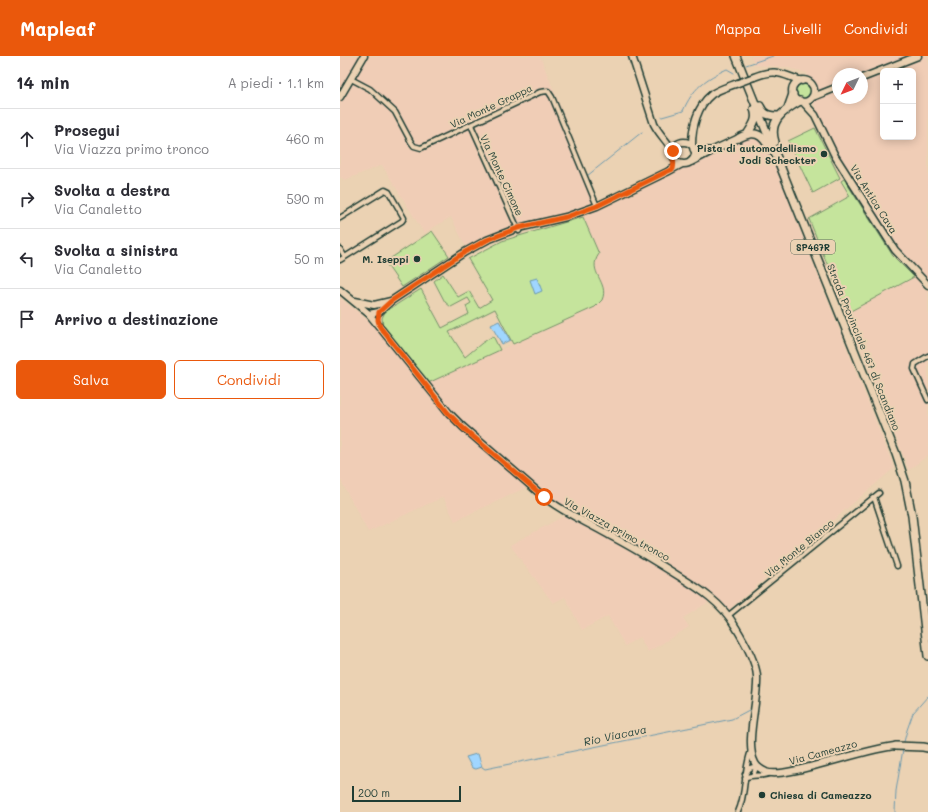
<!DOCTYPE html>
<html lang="it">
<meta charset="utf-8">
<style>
body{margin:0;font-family:Mali,sans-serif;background:#f7f7f7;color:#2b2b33}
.controls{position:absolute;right:12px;top:12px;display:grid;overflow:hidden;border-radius:6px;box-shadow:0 2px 10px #0003}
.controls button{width:36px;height:36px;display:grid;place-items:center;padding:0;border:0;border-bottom:1px solid #e1e1e2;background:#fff;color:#2b2b33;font:20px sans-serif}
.compass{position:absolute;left:492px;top:12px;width:36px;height:36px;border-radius:50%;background:#fff;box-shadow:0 2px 10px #0003;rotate:227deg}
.scale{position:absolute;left:12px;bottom:10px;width:109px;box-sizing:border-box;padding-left:4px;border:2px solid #1f3d34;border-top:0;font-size:11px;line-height:14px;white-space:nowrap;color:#1f3d34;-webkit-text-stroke:3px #ebd2b3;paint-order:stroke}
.stop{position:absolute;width:12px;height:12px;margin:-9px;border:3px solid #ea580c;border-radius:50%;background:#fff}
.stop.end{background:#ea580c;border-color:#fff;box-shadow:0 1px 4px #0008}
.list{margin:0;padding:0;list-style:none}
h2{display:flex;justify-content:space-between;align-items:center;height:52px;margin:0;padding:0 16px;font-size:17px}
h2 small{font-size:13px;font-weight:400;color:#7c7c81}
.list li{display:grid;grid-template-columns:26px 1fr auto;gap:12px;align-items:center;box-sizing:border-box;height:60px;padding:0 16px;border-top:1px solid #e1e1e2}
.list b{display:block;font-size:15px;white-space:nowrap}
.list p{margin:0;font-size:13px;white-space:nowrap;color:#7c7c81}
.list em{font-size:13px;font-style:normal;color:#7c7c81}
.actions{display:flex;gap:8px;padding:12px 16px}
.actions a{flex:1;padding:9px 0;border:1px solid #ea580c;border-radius:6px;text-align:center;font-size:14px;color:#ea580c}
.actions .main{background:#ea580c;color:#fff}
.icon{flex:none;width:22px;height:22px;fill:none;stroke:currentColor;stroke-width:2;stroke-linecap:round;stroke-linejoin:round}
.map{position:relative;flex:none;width:588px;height:756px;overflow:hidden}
header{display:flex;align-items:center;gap:24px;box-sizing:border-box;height:56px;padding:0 20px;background:#ea580c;color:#fff}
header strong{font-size:19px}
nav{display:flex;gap:22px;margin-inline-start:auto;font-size:14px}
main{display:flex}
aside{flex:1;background:#fff}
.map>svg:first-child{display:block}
</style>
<header>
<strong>Mapleaf</strong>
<nav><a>Mappa</a><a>Livelli</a><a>Condividi</a></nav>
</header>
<main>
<aside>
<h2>14 min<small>A piedi · 1.1 km</small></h2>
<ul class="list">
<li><svg class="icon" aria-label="ahead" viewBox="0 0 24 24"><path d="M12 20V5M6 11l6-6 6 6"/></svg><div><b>Prosegui</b><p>Via Viazza primo tronco</p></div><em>460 m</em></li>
<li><svg class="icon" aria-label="right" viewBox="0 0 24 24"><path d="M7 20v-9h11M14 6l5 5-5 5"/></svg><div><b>Svolta a destra</b><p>Via Canaletto</p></div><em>590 m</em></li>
<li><svg class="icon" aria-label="left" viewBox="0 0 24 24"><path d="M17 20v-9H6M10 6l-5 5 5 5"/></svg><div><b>Svolta a sinistra</b><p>Via Canaletto</p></div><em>50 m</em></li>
<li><svg class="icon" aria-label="arrive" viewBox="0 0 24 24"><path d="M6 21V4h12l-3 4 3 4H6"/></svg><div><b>Arrivo a destinazione</b></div></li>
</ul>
<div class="actions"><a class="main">Salva</a><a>Condividi</a></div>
</aside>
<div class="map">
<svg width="588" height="756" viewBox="0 0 588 756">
<rect width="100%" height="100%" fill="#ebd2b3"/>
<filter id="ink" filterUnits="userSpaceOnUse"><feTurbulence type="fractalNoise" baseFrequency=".025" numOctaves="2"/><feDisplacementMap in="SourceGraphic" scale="8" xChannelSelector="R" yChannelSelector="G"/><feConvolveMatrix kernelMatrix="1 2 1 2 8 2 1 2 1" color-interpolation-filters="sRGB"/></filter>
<g filter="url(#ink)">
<!-- built -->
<path fill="#f0cdb6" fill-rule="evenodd" d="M 0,0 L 200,0 L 258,146 L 127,193 L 111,161 L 84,177 L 42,109 L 5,124 L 0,121 Z
M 411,0 L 588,0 L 588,223 L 552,186 L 496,99 L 473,45 L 467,17 L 445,11 L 415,9 ZM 543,15 L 573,15 L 573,81 L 543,81 ZM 498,18 L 522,18 L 522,42 L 498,42 Z
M 406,81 L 417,81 L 427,90 L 554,412 L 385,557 L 372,544 L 343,562 L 349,571 L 308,596 L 299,581 L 285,590 L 268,560 L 242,574 L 225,541 L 213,547 L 170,489 L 226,459 L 214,452 L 187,431 L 115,465 L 103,441 L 28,476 L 0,423 L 0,242 L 30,266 L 83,329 L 255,251 L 263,232 L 254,209 L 255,203 L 259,198 L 242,160 Z
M 574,221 L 588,235 L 588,399 L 569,414 L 507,257 Z"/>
<!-- green -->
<path fill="#c5e49c" stroke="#729068" d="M455 35a8 8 0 1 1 16 0a8 8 0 1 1-16 0Z
M 475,72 L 500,122 L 473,137 L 448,85 Z
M 504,123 L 553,200 L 574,221 L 507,257 L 469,163 L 510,140 L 501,125 Z
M 243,161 L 259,198 C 246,216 270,226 262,244 C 260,246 257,249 255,251 L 173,288 L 155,253 L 109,276 L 125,301 L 142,287 L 153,280 L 160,294 L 88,327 L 43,270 L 42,262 L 45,256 L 81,233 L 102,272 L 129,258 L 126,250 L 131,247 L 128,242 L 111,251 L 105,246 L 94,225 L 103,218 L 118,241 L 129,235 L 139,252 L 152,244 L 128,203 L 162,185 Z
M 92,175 L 109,200 L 62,231 L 45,206 Z"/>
<!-- water -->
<path fill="#a0d6ff" stroke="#6c99ae" d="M 197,222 L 202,235 L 195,238 L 190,224 Z
M 159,265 L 170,284 L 162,288 L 151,269 Z
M 136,698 L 138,698 L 142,711 L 136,713 L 132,712 L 126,701 Z"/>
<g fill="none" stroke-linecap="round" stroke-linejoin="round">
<!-- stream -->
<path stroke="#6c99ae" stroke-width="1" d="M 406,9 L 433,0
M 322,61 L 343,55 C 353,32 365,23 387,13 L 394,17
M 247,120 L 302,76
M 564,686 L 567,674 L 573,657 L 588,640
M 142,711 L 145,713 L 392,663 L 409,654
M 555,756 L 556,735 L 563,693"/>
<!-- street casing -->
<g stroke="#1f3d34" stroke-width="7">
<path id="street" d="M 11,23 L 30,33 L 55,56 L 71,86 L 74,90 L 81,92 L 200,36 L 208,35 L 212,41 L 257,150
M 131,69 L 179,175
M 0,162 L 45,134 L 49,136 L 64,162 L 62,165 L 5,201
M 0,193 L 5,201 L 0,204
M 588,300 L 575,308 L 574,313 L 588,344
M 534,441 L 557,510
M 389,559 L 539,437
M 405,718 L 410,712 L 417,710 L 413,719
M 405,722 C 412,718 421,721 428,718
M 398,756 C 407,737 403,714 411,695"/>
</g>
<!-- secondary casing -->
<g stroke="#1f3d34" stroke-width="9">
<path id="secondary" d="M 292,0 L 314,68 C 319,78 327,85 333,95
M 414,21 C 436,12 441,18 462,25
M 522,22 L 578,0
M452 35a11 11 0 1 1 22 0a11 11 0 1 1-22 0Z
M 0,41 L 24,0
M 473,41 L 498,31
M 463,46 L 475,59 L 495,100 L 555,194 L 588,229
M333 97a11 11 0 1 1 22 0a11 11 0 1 1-22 0Z
M 352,89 C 352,71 357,50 372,38 C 379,33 390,30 398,27
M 0,234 L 29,258 L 109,357 L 123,371 L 204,441 C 224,457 247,466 269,479 C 292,491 315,505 337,519 C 360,533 382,547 395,570 C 403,583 416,605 417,620 C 419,643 404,687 415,707 C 417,711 422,714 426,716 C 443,724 529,691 556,690
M 15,245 L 34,249 L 51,245 L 125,196 L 147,184 L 178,172 L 226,161 L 257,150 L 327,116 L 342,108
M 29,258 L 39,256 L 50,246"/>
</g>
<!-- primary casing -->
<g stroke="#1f3d34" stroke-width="9">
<path id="primary" d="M 371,95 L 399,82"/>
</g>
<!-- highway casing -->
<g stroke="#1f3d34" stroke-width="10">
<path id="highway" d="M 396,0 L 556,398 L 565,425 L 572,460 L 588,600
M 420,50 C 424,59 429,60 439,60
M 448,52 L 453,38
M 408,77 C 413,69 418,63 414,53
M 399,82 C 414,74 422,77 430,93
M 435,86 C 428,65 443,55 460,45
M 354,93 L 360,95 L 369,95
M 352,105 L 371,95
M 556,690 L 583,691 L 588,692"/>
</g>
<!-- street -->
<use href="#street" stroke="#ebd2b3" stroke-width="4"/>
<!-- secondary -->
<use href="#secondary" stroke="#ebd2b3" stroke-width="6"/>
<!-- primary -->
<use href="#primary" stroke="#ebd2b3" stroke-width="6"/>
<!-- highway -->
<use href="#highway" stroke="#ebd2b3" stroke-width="7"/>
<!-- secondary-bridge casing -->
<g stroke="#1f3d34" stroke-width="9" stroke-linecap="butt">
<path id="secondary-bridge" d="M 398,27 L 414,21"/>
</g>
<!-- secondary-bridge -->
<use href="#secondary-bridge" stroke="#ebd2b3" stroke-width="6"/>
</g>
</g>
<g fill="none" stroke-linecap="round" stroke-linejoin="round" filter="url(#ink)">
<!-- route -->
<path stroke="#ea580c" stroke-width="5" d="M 204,441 L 123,372 L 108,357 L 40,271 L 38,264 L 39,256 L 51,245 L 125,196 L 147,184 L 178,172 L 226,161 L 257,150 L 326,116 L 333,113 C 335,105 332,102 333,95"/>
</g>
<!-- markers -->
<g fill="#1f3d34" stroke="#ebd2b3" stroke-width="1.5">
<circle cx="484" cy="98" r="4"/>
<circle cx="77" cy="203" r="4"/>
<circle cx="422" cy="739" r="4"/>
</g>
<g text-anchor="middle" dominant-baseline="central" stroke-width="4" stroke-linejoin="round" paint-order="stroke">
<!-- shield labels -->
<rect fill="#ebd2b3" stroke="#5c6a5a" stroke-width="1" x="451" y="184" width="44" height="14" rx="3"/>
<g font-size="9" font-weight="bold" fill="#1f3d34">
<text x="473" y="191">SP467R</text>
</g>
<!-- street labels -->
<g font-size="10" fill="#1f3d34" stroke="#ebd2b3">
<text transform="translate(151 50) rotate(-25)">Via Monte Grappa</text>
<text transform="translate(162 119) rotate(65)">Via Monte Cimone</text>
<text transform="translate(534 143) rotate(58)">Via Antica Cava</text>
<text transform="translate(524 291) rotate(68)">Strada Provinciale 467 di Scandiano</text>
<text transform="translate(277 473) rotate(29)">Via Viazza primo tronco</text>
<text transform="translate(459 492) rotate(-39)">Via Monte Bianco</text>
<text transform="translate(483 696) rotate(-15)">Via Cameazzo</text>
</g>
<!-- poi labels -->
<g font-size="10" font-weight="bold" fill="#1f3d34" stroke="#ebd2b3" text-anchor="end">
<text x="476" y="92">Pista di automodellismo<tspan x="476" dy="12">Jodi Scheckter</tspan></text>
<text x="69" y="203">M. Iseppi</text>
<text x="430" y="739" text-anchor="start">Chiesa di Cameazzo</text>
</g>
<!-- water labels -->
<g font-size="11" font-style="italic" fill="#25453e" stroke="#ebd2b3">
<text transform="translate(275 679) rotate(-12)">Rio Viacava</text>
</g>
</g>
</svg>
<div class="controls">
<button>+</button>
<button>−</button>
</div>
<svg class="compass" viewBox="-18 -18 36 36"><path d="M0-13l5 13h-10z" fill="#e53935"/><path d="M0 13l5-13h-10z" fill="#7c7c81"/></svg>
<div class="scale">200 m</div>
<div class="stop" style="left:204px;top:441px"></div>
<div class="stop end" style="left:333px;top:95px"></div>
</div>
</main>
